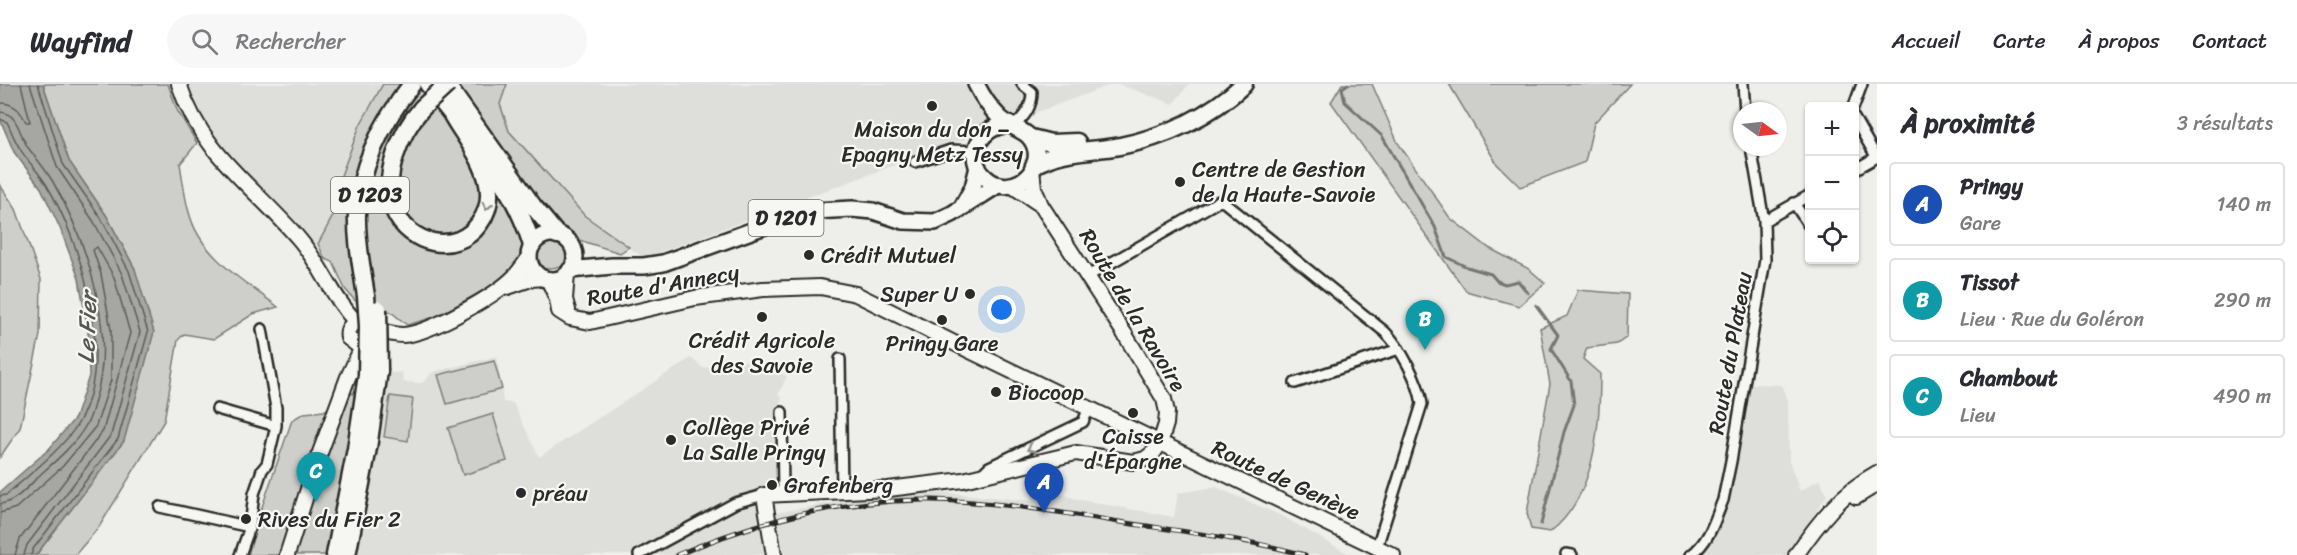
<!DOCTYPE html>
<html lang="fr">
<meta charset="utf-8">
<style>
body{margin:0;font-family:Sriracha,sans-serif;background:#f7f7f7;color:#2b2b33}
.controls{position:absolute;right:18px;top:18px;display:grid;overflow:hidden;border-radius:6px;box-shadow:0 2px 4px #0004}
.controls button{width:54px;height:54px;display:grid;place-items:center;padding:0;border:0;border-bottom:2px solid #e1e1e2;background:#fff;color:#2b2b33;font:30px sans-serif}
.compass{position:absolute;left:1733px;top:18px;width:54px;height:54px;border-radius:50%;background:#fff;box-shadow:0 2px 4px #0004;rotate:105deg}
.you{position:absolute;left:1002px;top:226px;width:21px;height:21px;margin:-15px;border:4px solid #fff;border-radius:50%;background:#1a73e8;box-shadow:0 0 0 9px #1a73e833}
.badge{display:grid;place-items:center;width:39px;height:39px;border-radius:50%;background:#2b2b2b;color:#fff;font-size:20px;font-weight:700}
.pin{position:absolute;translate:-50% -50px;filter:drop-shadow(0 2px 3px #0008)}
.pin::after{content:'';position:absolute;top:32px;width:21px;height:18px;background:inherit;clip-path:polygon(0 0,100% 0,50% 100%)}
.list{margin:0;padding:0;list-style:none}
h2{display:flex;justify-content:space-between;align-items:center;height:78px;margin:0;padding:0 24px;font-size:26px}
h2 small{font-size:20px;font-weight:400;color:#7c7c81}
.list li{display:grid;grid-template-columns:39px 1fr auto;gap:18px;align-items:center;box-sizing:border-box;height:84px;margin:0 12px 12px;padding:0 12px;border:2px solid #e1e1e2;border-radius:6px}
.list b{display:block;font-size:22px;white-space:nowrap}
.list p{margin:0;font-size:20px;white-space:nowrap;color:#7c7c81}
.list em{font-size:20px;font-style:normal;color:#7c7c81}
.icon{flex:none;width:33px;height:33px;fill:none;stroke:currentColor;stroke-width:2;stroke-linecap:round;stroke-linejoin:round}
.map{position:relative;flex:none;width:1877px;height:471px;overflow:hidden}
header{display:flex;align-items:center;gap:36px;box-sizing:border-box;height:84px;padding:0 30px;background:#fff;border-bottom:2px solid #e1e1e2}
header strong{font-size:28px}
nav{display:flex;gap:33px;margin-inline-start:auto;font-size:21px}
.search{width:420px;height:54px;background:#f7f7f7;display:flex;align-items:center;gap:15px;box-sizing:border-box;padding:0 21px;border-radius:33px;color:#7c7c81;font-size:22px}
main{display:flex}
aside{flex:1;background:#fff}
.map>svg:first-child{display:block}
</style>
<header>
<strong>Wayfind</strong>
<div class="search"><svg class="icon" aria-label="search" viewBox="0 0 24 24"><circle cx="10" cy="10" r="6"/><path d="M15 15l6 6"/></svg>Rechercher</div>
<nav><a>Accueil</a><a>Carte</a><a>À propos</a><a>Contact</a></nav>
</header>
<main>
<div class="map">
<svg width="1877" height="471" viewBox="0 0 1877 471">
<rect width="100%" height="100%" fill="#eeeeea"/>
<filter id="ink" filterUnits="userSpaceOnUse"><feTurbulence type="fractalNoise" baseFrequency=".0167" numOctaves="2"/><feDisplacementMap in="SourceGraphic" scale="12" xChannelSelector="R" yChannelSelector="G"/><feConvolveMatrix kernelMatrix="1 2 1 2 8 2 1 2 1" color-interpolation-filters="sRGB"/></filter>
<g filter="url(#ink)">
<!-- built -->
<path fill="#dededb" d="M 168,0 L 383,0 L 360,41 L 339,97 L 335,128 L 318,160 L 302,168 L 236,101 L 197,58 L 177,26 Z
M 507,0 L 1113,0 L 644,174 L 584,132 L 509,47 L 500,20 Z
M 1118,0 L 1189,0 L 1173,20 Z
M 497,272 L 503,318 L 513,319 L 539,373 L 691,274 L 703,284 L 751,276 L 787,292 L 778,311 L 782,313 L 778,324 L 778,411 L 760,436 L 764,449 L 780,444 L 775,429 L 852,415 L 883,413 L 884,410 L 940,408 L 1032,417 L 1034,405 L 1051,407 L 1080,416 L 1174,433 L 1178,409 L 1216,403 L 1282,432 L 1351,471 L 356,471 L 389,289 L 402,288 L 403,298 L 422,299 L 433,288 Z
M 1748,300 L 1782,301 L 1788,316 L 1789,377 L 1800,407 L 1820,395 L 1827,411 L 1787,471 L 1697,471 L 1714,452 L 1726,421 Z"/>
<!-- green -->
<path fill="#cececa" stroke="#7c7c7a" stroke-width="1.5" d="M 43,0 L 168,0 L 177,26 L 197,59 L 180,80 C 184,103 186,131 199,152 C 217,182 251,202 278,223 L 253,230 L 214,255 L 184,250 L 178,256 L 164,337 L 99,443 L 75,471 L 36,471 L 124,357 L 135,185 L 106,131 L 69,77 Z
M 383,0 L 507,0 L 500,20 L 509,47 L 585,132 L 629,163 L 620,169 L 582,157 L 557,138 L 527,157 L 516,186 L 497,199 L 435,233 L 407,241 L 391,228 L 358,220 L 345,205 L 333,178 L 325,175 L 318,160 L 335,128 L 339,97 L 360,41 Z
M 1342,0 L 1372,0 L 1398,59 L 1450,134 L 1489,164 L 1529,185 L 1545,199 L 1519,222 L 1466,207 L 1331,18 Z
M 1449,0 L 1630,0 L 1594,39 L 1585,78 L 1520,103 L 1497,80 Z
M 0,101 L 16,125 L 41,195 L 40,251 L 20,344 L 0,373 Z
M 549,159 C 564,158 569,168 565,182 L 544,185 C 536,175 535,164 549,159 Z
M 1578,206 L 1628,210 L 1627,253 L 1617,260 L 1587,264 L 1583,275 L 1600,290 C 1600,343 1595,414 1550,448 L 1531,445 L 1527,429 L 1550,300 L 1540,244 L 1567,232 Z
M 494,277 L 502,305 L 447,320 L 438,291 Z
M 359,305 L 329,471 L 248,471 L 263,420 L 292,336 L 304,329 L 324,327 Z
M 390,312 L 413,315 L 408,357 L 384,353 Z
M 493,330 L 507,377 L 463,391 L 448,344 Z"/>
<!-- water -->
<path fill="#a6a6a3" stroke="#757573" stroke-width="1.5" d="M 0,0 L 43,0 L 69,77 L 106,131 L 135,185 L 154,248 L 124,357 L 36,471 L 0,471 L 0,408 L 49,365 L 75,334 L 89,292 L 88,246 L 79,195 L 60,144 L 41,104 L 14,68 L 0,35 Z"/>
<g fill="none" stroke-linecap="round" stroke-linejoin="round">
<!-- shore -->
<path stroke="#5c5c5b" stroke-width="1.5" d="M 0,19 C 14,19 20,26 26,38 L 30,38 L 21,0
M 0,28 C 19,29 19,52 29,65 C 37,75 46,86 53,98 C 87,157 117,248 95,316 C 93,324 91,334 86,341 C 76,359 58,375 43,388 C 32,398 16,419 0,420
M 0,35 L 7,38 C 11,46 14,55 19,63 C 26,76 38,87 46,100 C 82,159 115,272 80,336 C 67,361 28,392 6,411 L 0,412
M 0,429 L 16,424 L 63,382 L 96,342 L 111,296 L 111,246 L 101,190 L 93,166 L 97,163 L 114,193 L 130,249 L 103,347 L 20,455 L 15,471
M 24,471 L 27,461 L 111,351 L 140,248 L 122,190 L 94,138 L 57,83 L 30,0
M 31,471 L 33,465 L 118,355 L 148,248 L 129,187 L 101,134 L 63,80 L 38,0"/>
<!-- stream -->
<path stroke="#757573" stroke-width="3" d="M 1348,0 L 1342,4 L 1345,18 L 1382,52 L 1435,143 L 1446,173 L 1467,183 L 1491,190 L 1497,197 L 1505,200 L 1518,197 L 1528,209
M 1536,221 L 1558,251 L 1551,265 L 1571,297 L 1574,321 L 1564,348 L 1541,440"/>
<!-- street casing -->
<g stroke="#2b2b2b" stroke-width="14">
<path id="street" d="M 1743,0 L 1745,27
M 1854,22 L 1862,0
M 1854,34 L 1877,74
M 1014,42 C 1025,32 1032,23 1032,8 L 1022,0
M 915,78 L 951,66 L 975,67
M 1854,86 L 1877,73
M 1794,119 L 1810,143
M 1764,137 L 1810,111
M 1088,192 L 1219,117 L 1224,118 L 1385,248 C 1401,264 1419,298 1422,320 L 1377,463
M 262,245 L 276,324 L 276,342
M 840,275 L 842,409
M 1295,299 L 1399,265
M 217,325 L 276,342 L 267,380 L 262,386 L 254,410 L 250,443
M 782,328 L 783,410
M 982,390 L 989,383 L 1083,338 L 1089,324
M 160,423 L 250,443 L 240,471
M 1566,470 L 1572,471
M 639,471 L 735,419 L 764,411
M 1691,471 C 1709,458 1715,436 1723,416 L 1731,377 L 1765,176 L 1764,137 L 1751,63"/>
</g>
<!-- secondary casing -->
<g stroke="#2b2b2b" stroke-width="18">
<path id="secondary" d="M 179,0 C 202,71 253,101 299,155 C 322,182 332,213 356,238
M 1011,101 L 1041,121
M 567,190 L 565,215 L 568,226
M 548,195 L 557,215 L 559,227 L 570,234 L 590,238 L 695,214 L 763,205 L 820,203 L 856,210 L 962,263 L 1393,471
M 508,203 L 531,195 L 544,194
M 363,239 C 352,237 346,244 348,254 L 357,261 L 366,260 L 369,256
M 371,244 C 382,247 392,251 403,251 C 429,250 497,211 515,192 C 520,186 525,180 529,173
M 1856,413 L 1877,400
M 287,471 L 318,374 L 348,293 L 363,261
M 774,471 L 764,411 L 888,405 L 963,396 L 1076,369 L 1133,378 L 1145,375 L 1154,368 L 1160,359 L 1166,340 L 1167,328 L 1164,315 L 1124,249 L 1041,121 L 1034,104 L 1032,85
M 1796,471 C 1818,439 1842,408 1877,389"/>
</g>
<!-- primary casing -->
<g stroke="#2b2b2b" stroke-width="20">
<path id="primary" d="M 976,0 C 982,12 991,25 1000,34 C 1013,46 1032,45 1036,67 C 1040,94 1007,113 986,94 C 962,74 982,39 1010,41
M 962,123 L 973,103 L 978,83
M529 173a23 23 0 1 1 46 0a23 23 0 1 1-46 0Z
M 570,186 L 612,182 L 644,182 L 663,179 L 787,134 L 814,127 L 852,125 L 873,127 L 903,137 L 935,138 L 952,130 L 998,101"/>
</g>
<!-- highway casing -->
<g stroke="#2b2b2b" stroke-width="21">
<path id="highway" d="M 428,0 L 458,38
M 446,0 L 533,122 L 557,151
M 422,24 C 400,49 381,93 394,126 C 409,161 456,172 479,140 C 488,128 491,115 488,100 C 484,76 464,52 452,31
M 1031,54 L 1051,59 L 1077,58
M 484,70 C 506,102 520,123 532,161
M 1034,81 C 1064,65 1087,68 1120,62 C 1166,53 1210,32 1244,0
M 366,212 C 362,185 356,157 357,130 C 360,82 383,37 412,0
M 335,471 L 356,365 L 367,291
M 347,471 L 368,364 L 379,287"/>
</g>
<!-- street -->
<use href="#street" stroke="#f6f6f2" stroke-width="9"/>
<!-- secondary -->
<use href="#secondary" stroke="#f6f6f2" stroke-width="14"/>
<!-- primary -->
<use href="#primary" stroke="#f6f6f2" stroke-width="15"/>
<!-- highway -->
<use href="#highway" stroke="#f6f6f2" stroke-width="16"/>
<!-- rail casing -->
<g stroke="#2b2b2b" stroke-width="5">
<path id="rail" d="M 677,471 C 758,436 843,415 932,416 C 997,417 1063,429 1126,439 C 1186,448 1247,455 1305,471"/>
</g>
<!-- rail -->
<use href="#rail" stroke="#f6f6f2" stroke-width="3" stroke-dasharray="9" stroke-linecap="butt"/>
<!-- highway-bridge casing -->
<g stroke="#2b2b2b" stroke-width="21" stroke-linecap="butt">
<path id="highway-bridge" d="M 422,24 L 448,0
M 366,212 L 368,242 L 367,291
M 378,225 L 379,287"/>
</g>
<!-- highway-bridge -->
<use href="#highway-bridge" stroke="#f6f6f2" stroke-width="16"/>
</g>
<!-- one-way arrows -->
<defs><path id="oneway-chevron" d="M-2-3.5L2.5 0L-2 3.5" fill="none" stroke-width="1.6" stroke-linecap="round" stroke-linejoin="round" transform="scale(1.5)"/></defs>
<g stroke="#90908e">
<use href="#oneway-chevron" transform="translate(487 122) rotate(103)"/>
<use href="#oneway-chevron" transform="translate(1031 364) rotate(156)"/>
</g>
</g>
<!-- markers -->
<g fill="#2b2b2b" stroke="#f6f6f2" stroke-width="2">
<circle cx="932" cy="22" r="6"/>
<circle cx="1180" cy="98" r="6"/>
<circle cx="809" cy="171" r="6"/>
<circle cx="970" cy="210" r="6"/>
<circle cx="762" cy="233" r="6"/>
<circle cx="942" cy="236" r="6"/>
<circle cx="996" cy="308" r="6"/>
<circle cx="1133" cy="329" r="6"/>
<circle cx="671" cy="356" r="6"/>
<circle cx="772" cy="401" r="6"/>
<circle cx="521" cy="409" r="6"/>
<circle cx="246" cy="435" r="6"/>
</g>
<g text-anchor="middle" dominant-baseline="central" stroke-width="4.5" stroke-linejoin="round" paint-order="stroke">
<!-- shield labels -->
<g fill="#f6f6f2" stroke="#686867" stroke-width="1.5">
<rect x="331" y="93" width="78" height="36" rx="4.5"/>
<rect x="748.5" y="116" width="75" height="36" rx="4.5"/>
</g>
<g font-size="21" font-weight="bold" fill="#2b2b2b">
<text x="370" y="111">D 1203</text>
<text x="786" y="134">D 1201</text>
</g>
<!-- poi labels -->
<g font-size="22" fill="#2b2b2b" stroke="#f6f6f2" text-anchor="start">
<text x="932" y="45" text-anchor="middle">Maison du don –<tspan x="932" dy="25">Epagny Metz Tessy</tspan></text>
<text x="1192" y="85">Centre de Gestion<tspan x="1192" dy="25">de la Haute-Savoie</tspan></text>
<text x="821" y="171">Crédit Mutuel</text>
<text x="958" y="210" text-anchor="end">Super U</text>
<text x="762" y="256" text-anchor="middle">Crédit Agricole<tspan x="762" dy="25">des Savoie</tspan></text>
<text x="942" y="259" text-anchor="middle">Pringy Gare</text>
<text x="1008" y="308">Biocoop</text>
<text x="683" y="343">Collège Privé<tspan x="683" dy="25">La Salle Pringy</tspan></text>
<text x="1133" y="352" text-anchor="middle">Caisse<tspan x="1133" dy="25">d'Épargne</tspan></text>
<text x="784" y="401">Grafenberg</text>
<text x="533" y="409">préau</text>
<text x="258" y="435">Rives du Fier 2</text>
</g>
<!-- street labels -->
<g font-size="22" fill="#2b2b2b" stroke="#f6f6f2">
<text transform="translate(663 201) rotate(-10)">Route d'Annecy</text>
<text transform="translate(1133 226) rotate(59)">Route de la Ravoire</text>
<text transform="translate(1730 269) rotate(-80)">Route du Plateau</text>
<text transform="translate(1286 396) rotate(25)">Route de Genève</text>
</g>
<!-- water labels -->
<g font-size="24" font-style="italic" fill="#565655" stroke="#f6f6f2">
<text transform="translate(87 244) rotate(-88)">Le Fier</text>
</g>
</g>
</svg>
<div class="controls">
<button>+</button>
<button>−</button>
<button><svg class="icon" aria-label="locate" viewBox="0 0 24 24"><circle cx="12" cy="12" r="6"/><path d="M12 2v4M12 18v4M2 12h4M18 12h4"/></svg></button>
</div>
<svg class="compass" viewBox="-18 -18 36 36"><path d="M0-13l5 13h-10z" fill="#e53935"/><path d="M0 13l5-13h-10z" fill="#7c7c81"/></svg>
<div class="you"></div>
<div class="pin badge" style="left:1044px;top:429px;background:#1a4fb4">A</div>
<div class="pin badge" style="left:1425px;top:266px;background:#0f9aa8">B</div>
<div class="pin badge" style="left:316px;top:418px;background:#0f9aa8">C</div>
</div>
<aside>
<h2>À proximité<small>3 résultats</small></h2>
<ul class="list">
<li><span class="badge" style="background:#1a4fb4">A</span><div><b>Pringy</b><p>Gare</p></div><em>140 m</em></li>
<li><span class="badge" style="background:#0f9aa8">B</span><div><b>Tissot</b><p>Lieu · Rue du Goléron</p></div><em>290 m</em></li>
<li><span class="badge" style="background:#0f9aa8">C</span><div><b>Chambout</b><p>Lieu</p></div><em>490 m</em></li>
</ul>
</aside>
</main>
